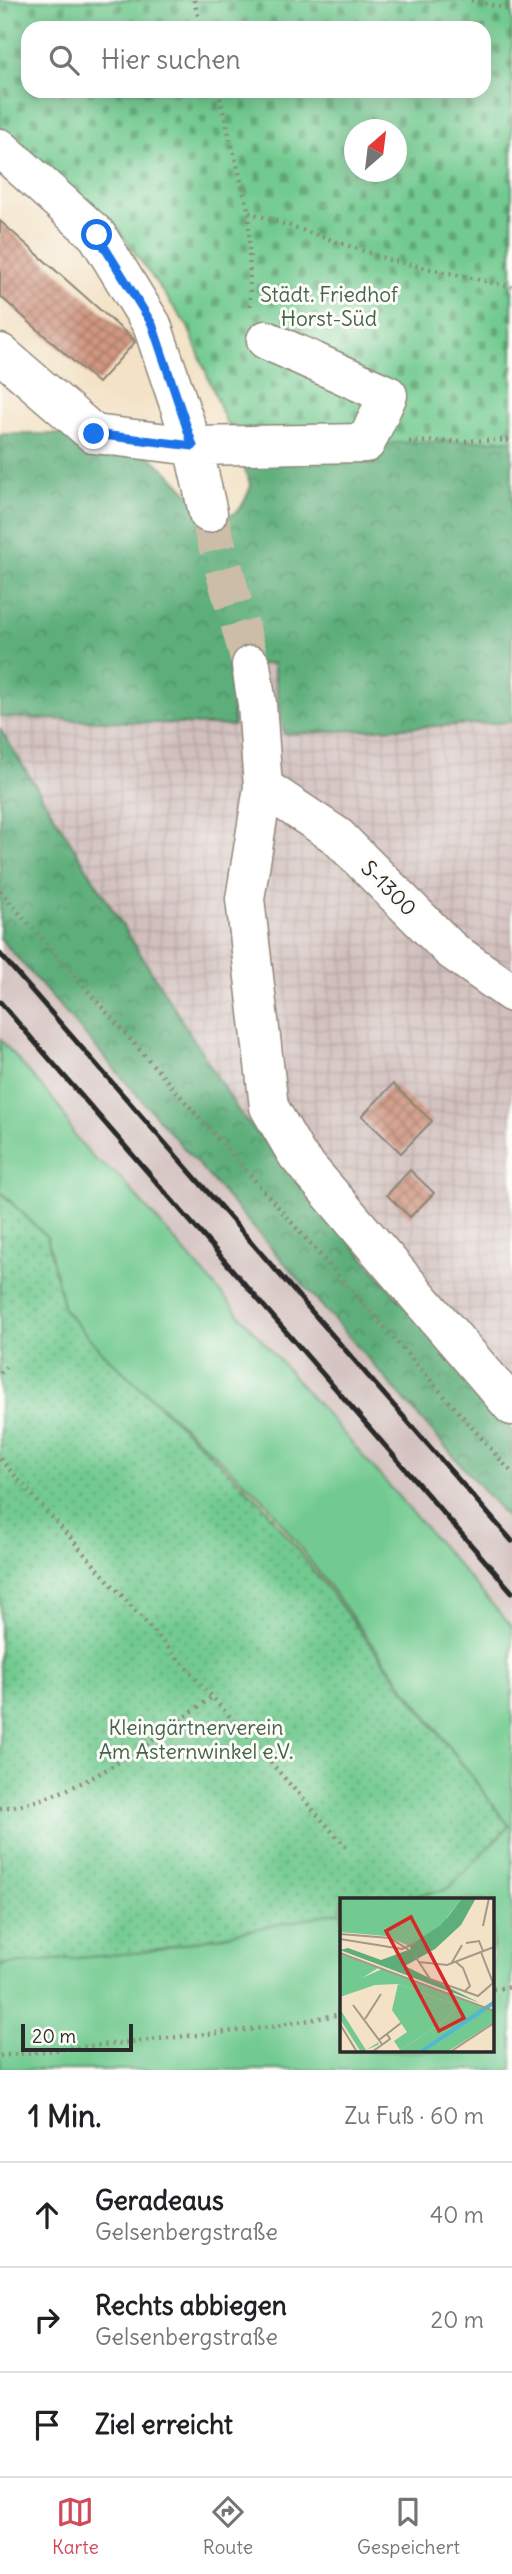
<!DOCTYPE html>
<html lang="de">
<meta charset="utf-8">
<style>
body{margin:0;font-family:Delius,sans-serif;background:#f2f2f2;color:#202124}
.compass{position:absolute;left:344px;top:119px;width:63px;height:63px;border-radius:50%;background:#fff;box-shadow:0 4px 18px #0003;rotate:28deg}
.scale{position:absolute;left:21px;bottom:18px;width:112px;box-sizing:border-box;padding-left:7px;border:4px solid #2b2b2b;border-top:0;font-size:19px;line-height:24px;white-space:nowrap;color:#2b2b2b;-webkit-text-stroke:5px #fdfcf7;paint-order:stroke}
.stop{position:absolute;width:21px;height:21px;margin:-16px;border:5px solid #1a73e8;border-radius:50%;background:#fff}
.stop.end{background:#1a73e8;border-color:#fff;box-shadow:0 2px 7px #0008}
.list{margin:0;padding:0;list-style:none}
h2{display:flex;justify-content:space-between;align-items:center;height:91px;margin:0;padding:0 28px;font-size:30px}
h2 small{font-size:23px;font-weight:400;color:#757577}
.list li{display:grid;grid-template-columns:46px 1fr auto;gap:21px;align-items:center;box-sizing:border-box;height:105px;padding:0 28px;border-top:2px solid #e0e0e0}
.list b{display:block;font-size:26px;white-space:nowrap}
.list p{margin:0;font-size:23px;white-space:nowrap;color:#757577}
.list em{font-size:23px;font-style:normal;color:#757577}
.icon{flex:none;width:38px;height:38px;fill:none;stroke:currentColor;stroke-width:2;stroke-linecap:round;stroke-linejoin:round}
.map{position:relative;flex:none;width:512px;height:2070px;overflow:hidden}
.search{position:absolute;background:#fff;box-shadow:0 4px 18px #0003;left:21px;right:21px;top:21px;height:77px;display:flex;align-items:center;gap:18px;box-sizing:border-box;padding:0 24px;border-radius:21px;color:#757577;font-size:26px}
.sheet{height:406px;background:#fff}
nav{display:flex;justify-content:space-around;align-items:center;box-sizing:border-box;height:98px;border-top:2px solid #e0e0e0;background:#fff;font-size:19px;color:#757577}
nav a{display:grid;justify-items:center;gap:4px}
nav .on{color:#d1495b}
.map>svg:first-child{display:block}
</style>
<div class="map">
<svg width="512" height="2070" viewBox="0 0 512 2070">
<defs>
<pattern id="industrial-grid" width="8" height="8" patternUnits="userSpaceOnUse" patternTransform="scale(1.75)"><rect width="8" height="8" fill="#d1bfbd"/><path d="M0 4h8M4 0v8" fill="none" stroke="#b4a4a3"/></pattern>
<pattern id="forest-crowns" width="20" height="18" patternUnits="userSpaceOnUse" patternTransform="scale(1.75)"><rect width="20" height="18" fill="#5dae7a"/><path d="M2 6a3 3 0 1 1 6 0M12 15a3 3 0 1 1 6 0" fill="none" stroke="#4d8e64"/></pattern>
<pattern id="cemetery-stones" width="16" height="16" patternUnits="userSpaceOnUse" patternTransform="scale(1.75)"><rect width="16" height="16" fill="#72ca90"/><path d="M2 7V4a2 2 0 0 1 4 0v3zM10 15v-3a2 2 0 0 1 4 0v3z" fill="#5ea476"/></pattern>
<pattern id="garden-dots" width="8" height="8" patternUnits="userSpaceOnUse" patternTransform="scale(1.75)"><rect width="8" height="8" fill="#72ca90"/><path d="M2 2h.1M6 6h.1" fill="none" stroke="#5ea476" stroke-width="1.8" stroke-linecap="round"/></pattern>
<pattern id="building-cross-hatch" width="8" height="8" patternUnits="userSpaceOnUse" patternTransform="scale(1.75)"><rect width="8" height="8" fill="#d09781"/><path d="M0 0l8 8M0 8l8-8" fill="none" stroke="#a97b6a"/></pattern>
</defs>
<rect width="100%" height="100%" fill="#fdfcf7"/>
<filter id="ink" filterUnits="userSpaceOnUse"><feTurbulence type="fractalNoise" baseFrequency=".0143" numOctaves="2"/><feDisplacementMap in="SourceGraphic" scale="14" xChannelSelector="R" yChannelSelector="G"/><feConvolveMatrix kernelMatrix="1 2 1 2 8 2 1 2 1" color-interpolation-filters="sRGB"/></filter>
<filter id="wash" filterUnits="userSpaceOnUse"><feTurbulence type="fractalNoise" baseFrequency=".00686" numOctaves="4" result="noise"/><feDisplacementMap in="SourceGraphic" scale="28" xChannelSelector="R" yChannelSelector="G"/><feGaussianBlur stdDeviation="1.57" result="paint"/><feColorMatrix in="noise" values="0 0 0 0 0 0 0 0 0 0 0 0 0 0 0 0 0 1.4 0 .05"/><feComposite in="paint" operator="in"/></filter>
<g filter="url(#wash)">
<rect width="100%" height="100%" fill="#f3e2c6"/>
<!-- industrial -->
<path fill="url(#industrial-grid)" d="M 274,663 L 285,734 L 512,722 L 512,1431 L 239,1112 L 0,729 L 0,717 L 234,726 L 228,668 Z"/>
<!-- railway -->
<path fill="#d1bfbd" d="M 0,938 L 512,1523 L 512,1627 L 117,1174 L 95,1160 L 74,1135 L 61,1109 L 0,1039 Z"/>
<!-- grass -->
<path fill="#72ca90" stroke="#4e7a5e" stroke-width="2" d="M 0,1039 L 61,1109 L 74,1135 L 95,1160 L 117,1174 L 512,1627 L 512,2070 L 0,2070 L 0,1965 L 144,1952 L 342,1911 L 342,2051 L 493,2051 L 493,1900 L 395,1900 L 448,1889 L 509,1826 L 265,1501 L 102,1352 L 64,1310 L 47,1237 L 0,1191 Z"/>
<!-- forest -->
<path fill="url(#forest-crowns)" stroke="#446c52" stroke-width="2" d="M 0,434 L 94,434 L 141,449 L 168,472 L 196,502 L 220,518 C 241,515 243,505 251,486 L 236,447 L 512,440 L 512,722 L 284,734 L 273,663 L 229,668 L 234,726 L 0,717 Z
M 0,729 L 239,1112 L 512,1431 L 512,1523 L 0,938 Z"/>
<!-- cemetery -->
<path fill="url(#cemetery-stones)" stroke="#4e7a5e" stroke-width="2" fill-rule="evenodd" d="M 0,0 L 512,0 L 512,440 L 236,447 L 188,327 L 112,221 L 0,127 ZM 28,28 L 484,28 L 484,91 L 28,91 ZM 354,130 L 396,130 L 396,172 L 354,172 Z"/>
<!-- garden -->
<path fill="url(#garden-dots)" stroke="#4e7a5e" stroke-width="2" d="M 0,1192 L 47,1237 L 64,1310 L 102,1352 L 262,1503 L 509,1826 L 448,1889 L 395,1900 L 342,1900 L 342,1911 L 144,1952 L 0,1965 Z"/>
<g id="blocks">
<!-- building -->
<path fill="url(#building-cross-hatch)" d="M 0,221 L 134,340 L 135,342 L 98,383 L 0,296 Z
M 393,1084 L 432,1121 L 401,1153 L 362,1116 Z
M 410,1170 L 434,1193 L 410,1217 L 387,1195 Z"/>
</g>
</g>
<g filter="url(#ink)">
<use href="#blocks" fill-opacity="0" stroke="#8f8678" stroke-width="2"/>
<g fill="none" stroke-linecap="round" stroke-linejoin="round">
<!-- minor-tunnel -->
<path stroke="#cbbda7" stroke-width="38" stroke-dasharray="38 19" stroke-linecap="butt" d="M 208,513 L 251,665"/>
<!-- minor casing -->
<g stroke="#8f8678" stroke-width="41">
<path id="minor" d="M 0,148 L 97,235 L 152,325 L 193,446 L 208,513
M 0,353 L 94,434 L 193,446 L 366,443 L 388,395 L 266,340
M 251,665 L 257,704 L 263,787 L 245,899 L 269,1107 L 297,1155 L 512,1406
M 263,787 L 337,836 L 451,950 L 512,993"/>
</g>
<!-- path -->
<path stroke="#8f8678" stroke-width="4.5" stroke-dasharray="2 5" stroke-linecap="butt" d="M 194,0 L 201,28
M 471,0 L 512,10
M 218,91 L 249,212 L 250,307
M 249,212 L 390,260 L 512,287
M 409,442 L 512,440
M 0,891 L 512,1473
M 0,1373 L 6,1367
M 0,1459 L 346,1847
M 0,1808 C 75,1801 154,1740 213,1696
M 493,1989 L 512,1987
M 0,2056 L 271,2027 L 342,2014"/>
<!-- minor -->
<use href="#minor" stroke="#fff" stroke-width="38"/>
<!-- rail -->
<path stroke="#2b2b2b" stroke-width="5" d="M 0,954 L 512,1541
M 0,1002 L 512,1592"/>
</g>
</g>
<g fill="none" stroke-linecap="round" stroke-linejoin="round" filter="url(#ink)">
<!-- route -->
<path stroke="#1a73e8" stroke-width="9" d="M 94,434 L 193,446 L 152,324 L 97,235"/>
</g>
<g text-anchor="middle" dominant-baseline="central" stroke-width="6" stroke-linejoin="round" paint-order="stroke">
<!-- park labels -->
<g font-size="21" fill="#44634e" stroke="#fdfcf7">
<text x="329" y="294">Städt. Friedhof<tspan x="329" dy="24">Horst-Süd</tspan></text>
<text x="196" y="1727">Kleingärtnerverein<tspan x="196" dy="24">Am Asternwinkel e.V.</tspan></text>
</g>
<!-- street labels -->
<g font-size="21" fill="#2b2b2b" stroke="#fdfcf7">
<text transform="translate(389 888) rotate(45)">S-1300</text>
</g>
</g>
<!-- overview -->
<g transform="translate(340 1898)">
<rect width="154" height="154" fill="#f3e2c6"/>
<path d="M 0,56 L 38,70 L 22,80 L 42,71 L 154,114 L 154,124 L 107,154 L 57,154 L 103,124 L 118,108 L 58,86 L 35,87 L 0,99 ZM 0,111 L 26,152 L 39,144 L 38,147 L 21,154 L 0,121 Z" fill="#72ca90"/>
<path d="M 122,0 L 136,0 L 121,27 L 95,51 L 65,68 L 140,105 L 0,52 L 8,50 L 41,62 L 71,51 L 69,48 L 107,20 Z" fill="#5dae7a"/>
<path d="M 0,0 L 122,0 L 101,27 L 69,48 L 46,38 L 0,34 Z" fill="#72ca90"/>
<path d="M 58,86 L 118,108 L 103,124 L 60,152 L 54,143 L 67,134 L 52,112 Z" fill="#72ca90"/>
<path d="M 154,102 L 154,107 L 84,154 L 77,154 Z" fill="#53b7d1"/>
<path fill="none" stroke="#a39988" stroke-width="2" d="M 143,28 L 149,0M 0,36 L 50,40 L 69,52M 0,41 L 62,51 L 75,45M 126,45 L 139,43 L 143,53M 0,55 L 154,113M 75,58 L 90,81 L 138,98 L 153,85 L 141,54M 115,63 L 123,70 L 130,88 L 124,94M 79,64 L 107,67 L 154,49M 111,66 L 122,47M 13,107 L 42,146M 25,121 L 41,96M 0,126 L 17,154M 39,142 L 61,125M 32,154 L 50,141 L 47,136M 110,154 L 154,125"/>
<path fill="#d62828" fill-opacity="0.15" stroke="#d62828" stroke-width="3.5" d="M 71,19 L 124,120 L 99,133 L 46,33 Z"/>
<rect width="154" height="154" fill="none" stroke="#2b2b2b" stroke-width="3.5"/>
</g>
</svg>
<svg class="compass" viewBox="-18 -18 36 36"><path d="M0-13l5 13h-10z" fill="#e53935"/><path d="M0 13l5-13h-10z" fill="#757577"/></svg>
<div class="scale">20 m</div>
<div class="stop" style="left:97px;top:235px"></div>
<div class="stop end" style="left:94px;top:434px"></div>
<div class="search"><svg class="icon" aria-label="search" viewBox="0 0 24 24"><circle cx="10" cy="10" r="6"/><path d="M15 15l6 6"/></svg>Hier suchen</div>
</div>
<section class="sheet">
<h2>1 Min.<small>Zu Fuß · 60 m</small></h2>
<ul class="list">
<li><svg class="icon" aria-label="ahead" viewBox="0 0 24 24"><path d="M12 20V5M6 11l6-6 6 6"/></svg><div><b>Geradeaus</b><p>Gelsenbergstraße</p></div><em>40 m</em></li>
<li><svg class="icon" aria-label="right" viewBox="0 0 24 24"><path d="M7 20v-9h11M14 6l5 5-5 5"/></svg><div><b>Rechts abbiegen</b><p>Gelsenbergstraße</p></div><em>20 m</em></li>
<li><svg class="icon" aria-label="arrive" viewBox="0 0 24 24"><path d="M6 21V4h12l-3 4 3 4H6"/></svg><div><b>Ziel erreicht</b></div></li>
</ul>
</section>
<nav>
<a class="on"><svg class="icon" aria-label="map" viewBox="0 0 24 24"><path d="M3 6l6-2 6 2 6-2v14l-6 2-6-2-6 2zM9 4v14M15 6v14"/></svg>Karte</a>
<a><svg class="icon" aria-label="directions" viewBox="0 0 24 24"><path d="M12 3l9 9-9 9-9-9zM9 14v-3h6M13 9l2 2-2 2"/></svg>Route</a>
<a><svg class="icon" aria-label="saved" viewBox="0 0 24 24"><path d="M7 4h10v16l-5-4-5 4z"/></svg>Gespeichert</a>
</nav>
